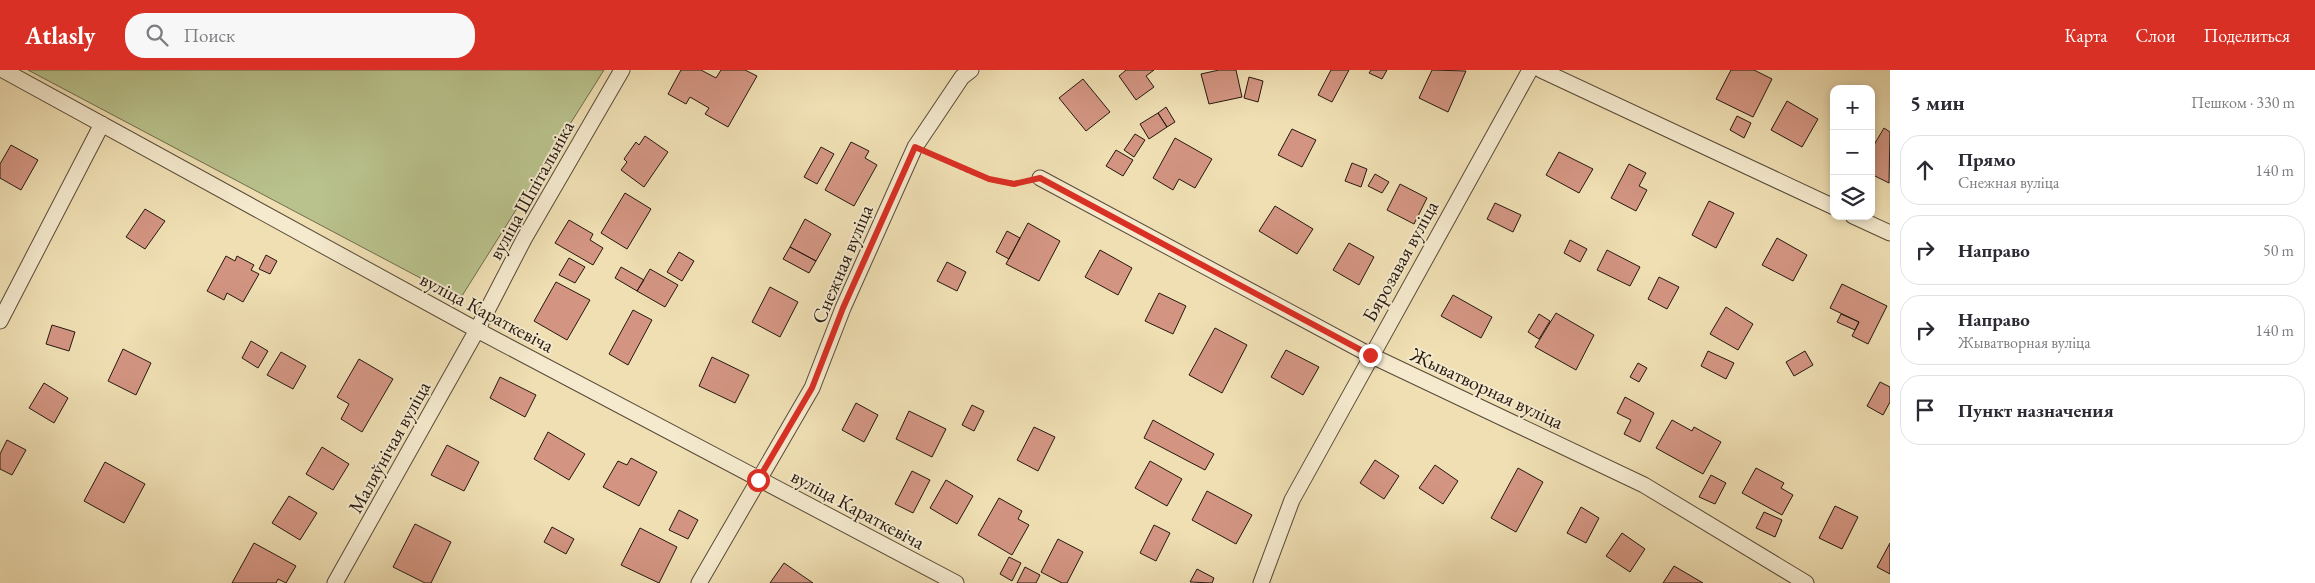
<!DOCTYPE html>
<html lang="ru">
<meta charset="utf-8">
<style>
body{margin:0;font-family:"EB Garamond",serif;background:#f7f7f7;color:#2b2b33}
.controls{position:absolute;right:15px;top:15px;display:grid;overflow:hidden;border-radius:10px;box-shadow:0 2px 8px #0003}
.controls button{width:45px;height:45px;display:grid;place-items:center;padding:0;border:0;border-bottom:1px solid #e1e1e2;background:#fff;color:#2b2b33;font:25px sans-serif}
.stop{position:absolute;width:15px;height:15px;margin:-11px;border:4px solid #d93025;border-radius:50%;background:#fff}
.stop.end{background:#d93025;border-color:#fff;box-shadow:0 1px 5px #0008}
.list{margin:0;padding:0;list-style:none}
h2{display:flex;justify-content:space-between;align-items:center;height:65px;margin:0;padding:0 20px;font-size:21px}
h2 small{font-size:16px;font-weight:400;color:#7c7c81}
.list li{display:grid;grid-template-columns:32px 1fr auto;gap:15px;align-items:center;box-sizing:border-box;height:70px;margin:0 10px 10px;padding:0 10px;border:1px solid #e1e1e2;border-radius:20px}
.list b{display:block;font-size:19px;white-space:nowrap}
.list p{margin:0;font-size:16px;white-space:nowrap;color:#7c7c81}
.list em{font-size:16px;font-style:normal;color:#7c7c81}
.icon{flex:none;width:28px;height:28px;fill:none;stroke:currentColor;stroke-width:2;stroke-linecap:round;stroke-linejoin:round}
.map{position:relative;flex:none;width:1890px;height:513px;overflow:hidden}
header{display:flex;align-items:center;gap:30px;box-sizing:border-box;height:70px;padding:0 25px;background:#d93025;color:#fff}
header strong{font-size:24px}
nav{display:flex;gap:28px;margin-inline-start:auto;font-size:18px}
.search{width:350px;height:45px;background:#f7f7f7;display:flex;align-items:center;gap:12px;box-sizing:border-box;padding:0 18px;border-radius:20px;color:#7c7c81;font-size:19px}
main{display:flex}
aside{flex:1;background:#fff}
.map>svg:first-child{display:block}
</style>
<header>
<strong>Atlasly</strong>
<div class="search"><svg class="icon" aria-label="search" viewBox="0 0 24 24"><circle cx="10" cy="10" r="6"/><path d="M15 15l6 6"/></svg>Поиск</div>
<nav><a>Карта</a><a>Слои</a><a>Поделиться</a></nav>
</header>
<main>
<div class="map">
<svg width="1890" height="513" viewBox="0 0 1890 513">
<rect width="100%" height="100%" fill="#efdfb3"/>
<filter id="stains"><feTurbulence type="fractalNoise" baseFrequency=".004" numOctaves="4"/><feColorMatrix values="0 0 0 0 .2 0 0 0 0 .09 0 0 0 0 .02 0 0 0 .5 -.17"/></filter>
<radialGradient id="worn" r=".72"><stop offset=".6" stop-color="#630" stop-opacity="0"/><stop offset="1" stop-color="#630" stop-opacity=".3"/></radialGradient>
<!-- green -->
<path fill="#b9c28c" stroke="#6f6d4e" d="M 28,0 L 604,0 L 460,229 Z"/>
<!-- building -->
<path fill="#d39582" stroke="#25180f" d="M 681,0 L 701,0 L 716,8 L 721,0 L 745,0 L 757,6 L 728,57 L 705,44 L 709,38 L 690,27 L 686,34 L 668,24 Z
M 1126,0 L 1154,0 L 1146,6 L 1154,17 L 1136,30 L 1119,6 Z
M 1219,0 L 1236,0 L 1242,27 L 1209,34 L 1201,4 Z
M 1331,0 L 1349,0 L 1332,32 L 1318,25 Z
M 1371,0 L 1387,0 L 1382,9 L 1369,3 Z
M 1432,0 L 1466,1 L 1448,42 L 1419,28 Z
M 1731,0 L 1754,0 L 1772,9 L 1753,47 L 1716,29 Z
M 1249,7 L 1263,11 L 1258,32 L 1244,28 Z
M 1083,9 L 1110,42 L 1086,61 L 1059,28 Z
M 1787,31 L 1818,49 L 1802,77 L 1771,60 Z
M 1166,37 L 1175,52 L 1167,57 L 1158,43 Z
M 1158,43 L 1167,57 L 1149,69 L 1140,54 Z
M 1737,46 L 1751,53 L 1744,68 L 1730,60 Z
M 1884,58 L 1890,62 L 1889,113 L 1871,104 L 1871,80 Z
M 1292,59 L 1316,70 L 1302,97 L 1278,85 Z
M 1135,64 L 1145,70 L 1134,87 L 1124,80 Z
M 645,66 L 668,82 L 644,117 L 621,100 L 627,92 L 624,89 L 636,72 L 639,75 Z
M 1175,68 L 1212,89 L 1195,118 L 1179,109 L 1173,120 L 1153,108 Z
M 851,72 L 869,81 L 865,88 L 877,95 L 854,136 L 825,120 Z
M 11,75 L 38,90 L 21,120 L 0,108 L 0,94 Z
M 821,77 L 834,84 L 817,114 L 804,107 Z
M 1116,80 L 1133,90 L 1123,106 L 1106,96 Z
M 1559,82 L 1593,99 L 1579,123 L 1546,105 Z
M 1352,93 L 1367,99 L 1361,117 L 1345,111 Z
M 1629,94 L 1646,103 L 1639,116 L 1647,120 L 1636,141 L 1611,128 Z
M 1375,104 L 1389,112 L 1382,123 L 1368,116 Z
M 1400,114 L 1427,128 L 1414,154 L 1387,140 Z
M 625,123 L 651,139 L 627,179 L 601,163 Z
M 1709,131 L 1734,143 L 1716,178 L 1692,165 Z
M 1495,133 L 1521,145 L 1513,162 L 1487,149 Z
M 1275,136 L 1313,159 L 1297,184 L 1259,161 Z
M 145,139 L 165,151 L 145,179 L 126,167 Z
M 805,149 L 831,164 L 816,191 L 790,177 Z
M 569,150 L 593,164 L 590,170 L 603,178 L 593,195 L 555,173 Z
M 1028,153 L 1060,171 L 1039,211 L 1006,194 Z
M 1007,161 L 1020,168 L 1009,189 L 996,182 Z
M 1777,168 L 1807,185 L 1793,211 L 1762,195 Z
M 1570,170 L 1587,179 L 1580,192 L 1564,183 Z
M 1349,173 L 1374,187 L 1359,215 L 1333,200 Z
M 790,177 L 816,191 L 809,203 L 783,189 Z
M 1100,180 L 1132,198 L 1118,225 L 1085,207 Z
M 1607,180 L 1640,197 L 1630,216 L 1597,200 Z
M 679,182 L 694,191 L 682,211 L 667,202 Z
M 266,185 L 277,191 L 270,204 L 259,199 Z
M 226,186 L 235,191 L 237,186 L 254,195 L 251,200 L 259,204 L 243,232 L 227,223 L 224,230 L 207,221 Z
M 569,188 L 585,197 L 575,213 L 559,205 Z
M 947,192 L 966,202 L 957,221 L 937,211 Z
M 621,197 L 644,210 L 637,221 L 615,208 Z
M 650,199 L 678,215 L 665,237 L 637,221 Z
M 1659,207 L 1679,217 L 1667,239 L 1648,229 Z
M 556,212 L 590,230 L 567,270 L 534,251 Z
M 1842,214 L 1887,236 L 1868,274 L 1852,266 L 1859,252 L 1830,238 Z
M 770,217 L 798,232 L 780,267 L 752,252 Z
M 1159,223 L 1186,236 L 1173,264 L 1145,251 Z
M 1453,225 L 1492,247 L 1481,268 L 1441,246 Z
M 1726,237 L 1753,254 L 1738,280 L 1710,264 Z
M 633,240 L 652,250 L 628,295 L 609,284 Z
M 1556,243 L 1594,265 L 1576,300 L 1535,277 Z
M 1539,244 L 1550,251 L 1539,269 L 1528,262 Z
M 1841,244 L 1859,252 L 1855,260 L 1837,252 Z
M 52,255 L 75,262 L 69,281 L 46,274 Z
M 1215,258 L 1247,275 L 1222,323 L 1189,305 Z
M 251,271 L 268,281 L 258,298 L 242,288 Z
M 123,279 L 151,293 L 136,325 L 108,311 Z
M 1286,280 L 1319,297 L 1303,325 L 1271,307 Z
M 1708,281 L 1734,293 L 1726,309 L 1701,296 Z
M 1805,281 L 1813,295 L 1794,306 L 1786,292 Z
M 281,282 L 306,296 L 293,319 L 267,305 Z
M 712,287 L 749,305 L 735,333 L 699,316 Z
M 359,289 L 393,309 L 362,362 L 341,349 L 349,334 L 337,327 Z
M 1638,293 L 1647,298 L 1639,312 L 1630,307 Z
M 500,307 L 536,325 L 525,347 L 490,328 Z
M 1880,312 L 1890,317 L 1890,332 L 1883,345 L 1867,336 Z
M 44,313 L 68,328 L 54,353 L 29,338 Z
M 1625,327 L 1654,343 L 1640,372 L 1624,364 L 1631,350 L 1617,343 Z
M 856,333 L 878,345 L 864,372 L 842,360 Z
M 972,335 L 984,341 L 974,361 L 962,355 Z
M 909,341 L 946,359 L 932,387 L 896,369 Z
M 1153,350 L 1214,384 L 1205,400 L 1144,368 Z
M 1672,350 L 1692,361 L 1694,357 L 1721,372 L 1703,404 L 1656,378 Z
M 1034,357 L 1055,367 L 1038,401 L 1017,390 Z
M 548,362 L 585,384 L 569,410 L 534,389 Z
M 7,370 L 26,380 L 12,405 L 0,399 L 0,384 Z
M 447,375 L 479,392 L 464,421 L 431,405 Z
M 322,377 L 349,394 L 333,420 L 306,404 Z
M 631,388 L 657,402 L 639,436 L 603,417 L 618,391 L 627,395 Z
M 1375,390 L 1399,406 L 1384,429 L 1360,413 Z
M 1150,391 L 1182,409 L 1167,436 L 1135,418 Z
M 105,392 L 145,414 L 124,453 L 84,431 Z
M 1435,395 L 1458,411 L 1443,434 L 1419,418 Z
M 1518,398 L 1543,412 L 1516,462 L 1491,448 Z
M 1756,398 L 1784,413 L 1781,418 L 1793,425 L 1782,445 L 1742,423 Z
M 912,401 L 930,410 L 913,443 L 895,434 Z
M 1711,405 L 1726,413 L 1715,434 L 1699,427 Z
M 946,410 L 973,426 L 957,454 L 930,438 Z
M 1207,421 L 1252,445 L 1236,474 L 1192,450 Z
M 289,426 L 317,443 L 300,470 L 272,453 Z
M 999,428 L 1022,441 L 1018,449 L 1029,455 L 1012,485 L 978,465 Z
M 1835,436 L 1858,447 L 1842,479 L 1819,468 Z
M 1581,437 L 1599,448 L 1586,473 L 1567,463 Z
M 679,440 L 698,450 L 688,469 L 669,460 Z
M 1764,442 L 1782,450 L 1775,467 L 1756,458 Z
M 415,454 L 451,472 L 431,513 L 425,513 L 393,497 Z
M 1154,455 L 1170,463 L 1156,491 L 1140,483 Z
M 552,457 L 574,469 L 566,484 L 544,472 Z
M 640,458 L 677,477 L 659,513 L 621,495 Z
M 1622,463 L 1645,479 L 1630,502 L 1606,486 Z
M 1058,469 L 1083,482 L 1067,513 L 1062,513 L 1041,502 Z
M 254,473 L 296,496 L 286,513 L 278,509 L 276,513 L 232,513 Z
M 1890,473 L 1890,504 L 1877,497 Z
M 1009,487 L 1021,493 L 1012,511 L 1000,504 Z
M 784,493 L 813,513 L 770,513 Z
M 1674,496 L 1703,513 L 1663,513 Z
M 1025,497 L 1040,505 L 1036,513 L 1017,513 Z
M 1197,499 L 1214,508 L 1212,513 L 1190,512 Z"/>
<g fill="none" stroke-linecap="round" stroke-linejoin="round">
<!-- street casing -->
<g stroke="#584a38" stroke-width="17">
<path id="street" d="M 3,0 L 477,260 L 956,513
M 1541,0 L 1834,137
M 1040,108 L 1370,285 L 1644,415 L 1806,513
M 1853,146 L 1890,163
M 0,251 L 102,54
M 335,513 L 477,260 L 524,169 L 622,0
M 699,513 L 812,318 L 843,238 L 915,77 L 962,7 L 971,0
M 1261,513 L 1292,430 L 1530,0"/>
</g>
<!-- path -->
<path stroke="#25180f" stroke-width="3" stroke-dasharray="4 2.5" stroke-linecap="butt" d="M 930,83 C 958,96 992,118 1025,111"/>
<!-- street -->
<use href="#street" stroke="#f5eace" stroke-width="15"/>
</g>
<g fill="none" stroke-linecap="round" stroke-linejoin="round">
<!-- route -->
<path stroke="#d93025" stroke-width="6" d="M 758,410 L 812,318 L 843,238 L 915,77 L 989,109 L 1014,114 L 1040,108 L 1370,285"/>
</g>
<g text-anchor="middle" dominant-baseline="central" stroke-width="4" stroke-linejoin="round" paint-order="stroke">
<!-- street labels -->
<g font-size="20" fill="#25180f" stroke="#f5eace">
<text transform="translate(531 120) rotate(-61)">вуліца Шпітальніка</text>
<text transform="translate(1400 191) rotate(-61)">Бярозавая вуліца</text>
<text transform="translate(842 194) rotate(-67)">Снежная вуліца</text>
<text transform="translate(487 242) rotate(28)">вуліца Караткевіча</text>
<text transform="translate(1487 318) rotate(25)">Жыватворная вуліца</text>
<text transform="translate(389 377) rotate(-61)">Маляўнічая вуліца</text>
<text transform="translate(858 439) rotate(28)">вуліца Караткевіча</text>
</g>
</g>
<rect width="100%" height="100%" filter="url(#stains)"/>
<rect width="100%" height="100%" fill="url(#worn)"/>
</svg>
<div class="controls">
<button>+</button>
<button>−</button>
<button><svg class="icon" aria-label="layers" viewBox="0 0 24 24"><path d="M12 4l9 5-9 5-9-5zM3 14l9 5 9-5"/></svg></button>
</div>
<div class="stop" style="left:758px;top:410px"></div>
<div class="stop end" style="left:1370px;top:285px"></div>
</div>
<aside>
<h2>5 мин<small>Пешком · 330 m</small></h2>
<ul class="list">
<li><svg class="icon" aria-label="ahead" viewBox="0 0 24 24"><path d="M12 20V5M6 11l6-6 6 6"/></svg><div><b>Прямо</b><p>Снежная вуліца</p></div><em>140 m</em></li>
<li><svg class="icon" aria-label="right" viewBox="0 0 24 24"><path d="M7 20v-9h11M14 6l5 5-5 5"/></svg><div><b>Направо</b></div><em>50 m</em></li>
<li><svg class="icon" aria-label="right" viewBox="0 0 24 24"><path d="M7 20v-9h11M14 6l5 5-5 5"/></svg><div><b>Направо</b><p>Жыватворная вуліца</p></div><em>140 m</em></li>
<li><svg class="icon" aria-label="arrive" viewBox="0 0 24 24"><path d="M6 21V4h12l-3 4 3 4H6"/></svg><div><b>Пункт назначения</b></div></li>
</ul>
</aside>
</main>
